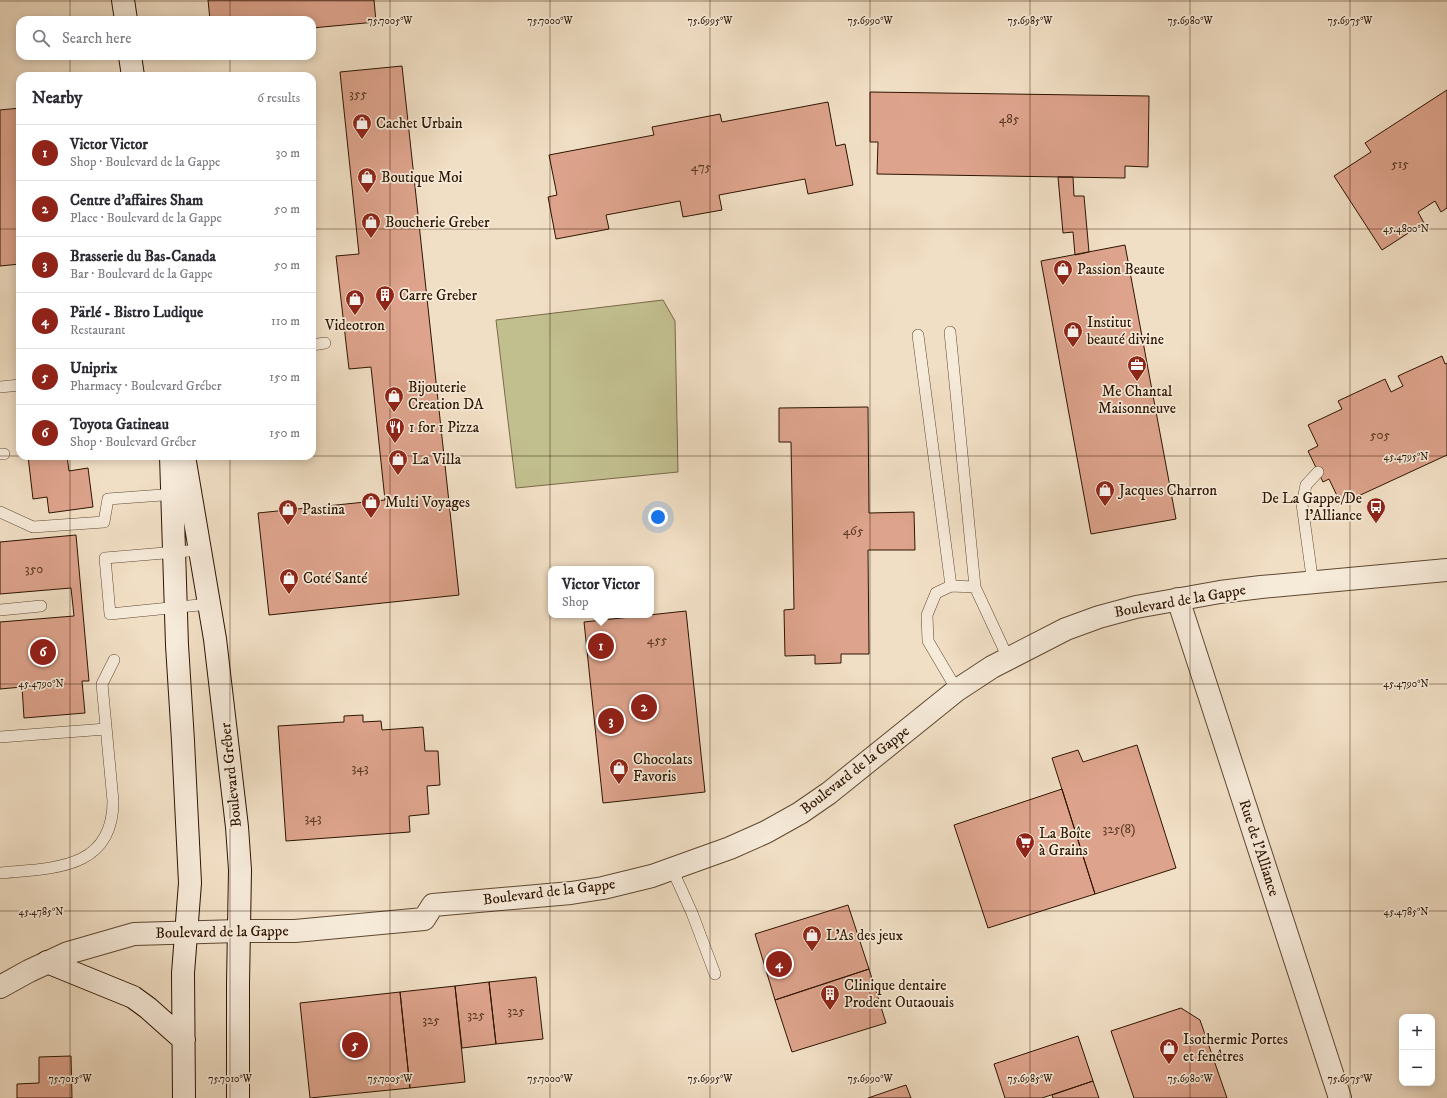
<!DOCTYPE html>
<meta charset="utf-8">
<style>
body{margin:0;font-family:"IM FELL DW Pica",serif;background:#f2f2f3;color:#2b2b33}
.controls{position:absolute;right:12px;bottom:12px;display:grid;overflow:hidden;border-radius:8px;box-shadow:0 2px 10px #0003}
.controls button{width:36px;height:36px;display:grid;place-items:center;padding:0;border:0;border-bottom:1px solid #e1e1e2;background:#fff;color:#2b2b33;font:20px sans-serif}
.you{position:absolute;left:658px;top:517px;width:14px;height:14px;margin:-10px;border:3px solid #fff;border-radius:50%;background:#1a73e8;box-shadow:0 0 0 6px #1a73e833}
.badge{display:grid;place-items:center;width:26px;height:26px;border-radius:50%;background:#8f2418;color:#fff;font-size:13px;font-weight:700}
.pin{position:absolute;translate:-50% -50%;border:2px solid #fff;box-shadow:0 1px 4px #0006}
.popup{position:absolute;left:548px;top:566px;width:106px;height:52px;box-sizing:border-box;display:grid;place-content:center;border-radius:8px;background:#fff;filter:drop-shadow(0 1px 3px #0005);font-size:13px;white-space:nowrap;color:#7c7c81}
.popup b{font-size:15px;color:#2b2b33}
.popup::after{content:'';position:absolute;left:50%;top:100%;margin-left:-8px;border:8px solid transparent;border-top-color:#fff}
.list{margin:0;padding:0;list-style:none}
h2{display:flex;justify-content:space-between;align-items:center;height:52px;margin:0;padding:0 16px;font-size:17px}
h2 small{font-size:13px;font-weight:400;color:#7c7c81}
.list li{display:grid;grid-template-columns:26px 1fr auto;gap:12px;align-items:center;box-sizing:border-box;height:56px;padding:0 16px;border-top:1px solid #e1e1e2}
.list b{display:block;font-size:15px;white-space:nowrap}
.list p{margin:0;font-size:13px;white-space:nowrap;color:#7c7c81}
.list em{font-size:13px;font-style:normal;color:#7c7c81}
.icon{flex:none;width:22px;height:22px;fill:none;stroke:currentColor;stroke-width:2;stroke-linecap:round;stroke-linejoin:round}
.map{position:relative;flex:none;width:1447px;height:1098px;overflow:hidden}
.search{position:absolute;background:#fff;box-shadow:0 2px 10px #0003;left:16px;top:16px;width:300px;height:44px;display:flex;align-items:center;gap:10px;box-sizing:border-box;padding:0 14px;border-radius:12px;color:#7c7c81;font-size:15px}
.panel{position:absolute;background:#fff;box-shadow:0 2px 10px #0003;left:16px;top:72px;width:300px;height:388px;border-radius:12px}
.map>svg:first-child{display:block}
</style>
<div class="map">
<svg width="1447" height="1098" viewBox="0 0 1447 1098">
<rect width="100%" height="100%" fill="#f1dfc5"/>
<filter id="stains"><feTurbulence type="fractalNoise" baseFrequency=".005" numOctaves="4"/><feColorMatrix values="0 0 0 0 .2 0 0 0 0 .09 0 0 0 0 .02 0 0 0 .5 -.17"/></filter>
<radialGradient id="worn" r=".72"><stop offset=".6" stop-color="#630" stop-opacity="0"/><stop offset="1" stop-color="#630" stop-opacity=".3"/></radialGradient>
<!-- green -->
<path fill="#c2bf8f" stroke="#786a48" d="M 663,300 L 675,321 L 678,472 L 516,488 L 496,320 Z"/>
<!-- building -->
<path fill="#dda38c" stroke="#2e1500" d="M 208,0 L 374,0 L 376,22 L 312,28 L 312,20 L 210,20 Z
M 402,66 L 459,595 L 269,615 L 258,513 L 385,500 L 371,367 L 349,369 L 336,256 L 359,254 L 340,72 Z
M 1447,90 L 1447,208 L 1441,212 L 1435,201 L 1418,212 L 1424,223 L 1382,250 L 1334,176 L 1371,152 L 1365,143 Z
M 870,92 L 1149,96 L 1148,167 L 1125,166 L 1125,178 L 877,174 L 878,142 L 870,142 Z
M 828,102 L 836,146 L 845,144 L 853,185 L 808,194 L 805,179 L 719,195 L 722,210 L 683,217 L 680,201 L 606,215 L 609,229 L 556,239 L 548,197 L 557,195 L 549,155 L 654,135 L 652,127 L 720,114 L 722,122 Z
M 20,108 L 20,264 L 0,266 L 0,110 Z
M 1058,177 L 1073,177 L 1074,196 L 1084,196 L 1089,252 L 1075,255 L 1073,232 L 1063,233 Z
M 1125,245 L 1176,519 L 1091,534 L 1041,261 Z
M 1442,356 L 1445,364 L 1447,363 L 1447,455 L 1341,504 L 1329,479 L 1323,482 L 1308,451 L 1318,446 L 1308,425 L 1342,409 L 1338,401 L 1385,379 L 1391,392 L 1403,386 L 1398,376 Z
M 868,407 L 869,513 L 914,512 L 915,550 L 868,550 L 869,654 L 841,654 L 841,663 L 815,664 L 815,655 L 785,656 L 784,610 L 794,609 L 791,442 L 779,442 L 779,408 Z
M 28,456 L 67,456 L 69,471 L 88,468 L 93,507 L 49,513 L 47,497 L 33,499 Z
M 76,535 L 89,681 L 82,681 L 85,713 L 24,718 L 22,687 L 0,689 L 0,622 L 74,616 L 71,588 L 0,594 L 0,542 Z
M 686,611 L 705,792 L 603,803 L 584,622 Z
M 363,715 L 363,722 L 381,721 L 382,730 L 423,727 L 425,751 L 438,751 L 440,785 L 427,786 L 429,814 L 409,816 L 410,832 L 286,841 L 278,726 L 344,722 L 344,716 Z
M 1137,745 L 1176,868 L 1095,894 L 1052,758 L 1078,750 L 1083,762 Z
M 1062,789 L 1095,894 L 988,928 L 954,825 Z
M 848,905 L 869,969 L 775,1000 L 755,934 Z
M 869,969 L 886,1023 L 792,1052 L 775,1000 Z
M 536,977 L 543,1039 L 496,1044 L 489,982 Z
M 489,982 L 496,1044 L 462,1048 L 455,986 Z
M 455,986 L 465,1082 L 410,1088 L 400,992 Z
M 400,992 L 410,1088 L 310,1098 L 300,1003 Z
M 1181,1008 L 1200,1020 L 1227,1098 L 1134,1098 L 1111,1031 Z
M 1078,1036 L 1093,1081 L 1042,1098 L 1005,1098 L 994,1064 Z
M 71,1056 L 72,1098 L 17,1098 L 17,1084 L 39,1083 L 39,1057 Z
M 1093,1081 L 1099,1098 L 1053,1098 L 1052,1095 Z
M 906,1085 L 911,1098 L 868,1098 Z"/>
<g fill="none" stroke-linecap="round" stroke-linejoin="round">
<!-- service casing -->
<g stroke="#5f4831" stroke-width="12">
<path id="service" d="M 950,332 L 975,587 L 1008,658
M 918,335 L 951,586
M 312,345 L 325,343
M 0,387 L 20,385
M 0,454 L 4,454
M 0,512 L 33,527 L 104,522 L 108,499 L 176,494
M 200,550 L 105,558 L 110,614 L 209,604
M 1313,584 L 1302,504 L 1306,485 L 1318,472
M 0,610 L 41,606
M 957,690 L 928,641 L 927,615 L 936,593 L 951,586 L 975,587
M 0,737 L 106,729
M 672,869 L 692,913 L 715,974
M 0,873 C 53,868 113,870 113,801 L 102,684 L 114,660"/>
</g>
<!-- tertiary casing -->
<g stroke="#5f4831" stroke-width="24">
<path id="tertiary" d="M 1178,599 L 1340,1098
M 0,987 L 29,971 L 68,953 L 134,934 L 239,931 L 295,931 L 424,919 L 433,905 L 571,893 L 603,888 L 652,876 L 730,848 L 766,832 L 800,813 L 829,793 L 957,690 L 992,667 L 1066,629 L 1099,617 L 1136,607 L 1220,592 L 1261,587 L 1447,570"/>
</g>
<!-- secondary casing -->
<g stroke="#2e1500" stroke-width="24">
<path id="secondary" d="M 123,0 L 126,20
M 130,56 L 133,76
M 171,456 L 177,645 L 183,741 L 190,883 L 183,973 L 184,1098
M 184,456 L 215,639 L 237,827 L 240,870 L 238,984 L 238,1098
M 47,962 L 133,997 L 148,1008 L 184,1040"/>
</g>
<!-- service -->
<use href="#service" stroke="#f6ead9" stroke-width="11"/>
<!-- tertiary -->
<use href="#tertiary" stroke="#f6ead9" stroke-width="22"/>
<!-- secondary -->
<use href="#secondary" stroke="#f6ead9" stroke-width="22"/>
</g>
<!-- ticks -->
<path fill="none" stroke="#2e1500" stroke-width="1" stroke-opacity="0.45" d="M 70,0 L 70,20M 230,0 L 230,20M 390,0 L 390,1098M 550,0 L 550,1098M 710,0 L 710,1098M 870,0 L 870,1098M 1030,0 L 1030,1098M 1190,0 L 1190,1098M 1350,0 L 1350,1098M 0,1 L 1447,1M 70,56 L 70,76M 230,56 L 230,76M 0,229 L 20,229M 312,229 L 1447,229M 0,456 L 1447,456M 70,456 L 70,1098M 230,456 L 230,1098M 0,684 L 1447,684M 0,911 L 1447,911"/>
<!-- icons -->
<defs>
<g id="shop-pin" transform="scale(1)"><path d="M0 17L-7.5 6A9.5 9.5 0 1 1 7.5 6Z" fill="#8f2418" stroke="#f6ead9"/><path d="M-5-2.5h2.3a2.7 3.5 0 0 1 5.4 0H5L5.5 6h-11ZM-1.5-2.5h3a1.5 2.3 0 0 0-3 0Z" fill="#fff"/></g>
<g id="building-pin" transform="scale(1)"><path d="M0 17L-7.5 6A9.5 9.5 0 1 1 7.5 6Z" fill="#8f2418" stroke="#f6ead9"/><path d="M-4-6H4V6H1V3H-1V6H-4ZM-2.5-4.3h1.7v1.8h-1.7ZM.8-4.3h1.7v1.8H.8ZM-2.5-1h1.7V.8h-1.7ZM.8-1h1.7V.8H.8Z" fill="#fff"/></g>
<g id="office-pin" transform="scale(1)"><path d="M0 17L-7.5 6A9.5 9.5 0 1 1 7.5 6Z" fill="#8f2418" stroke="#f6ead9"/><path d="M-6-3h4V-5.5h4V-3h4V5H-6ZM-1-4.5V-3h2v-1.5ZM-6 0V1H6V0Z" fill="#fff"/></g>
<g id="restaurant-pin" transform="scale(1)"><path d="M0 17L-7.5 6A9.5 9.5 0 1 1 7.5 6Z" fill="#8f2418" stroke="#f6ead9"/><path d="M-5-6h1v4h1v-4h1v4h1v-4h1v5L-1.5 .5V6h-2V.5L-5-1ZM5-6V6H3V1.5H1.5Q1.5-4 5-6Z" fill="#fff"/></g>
<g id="bus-pin" transform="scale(1)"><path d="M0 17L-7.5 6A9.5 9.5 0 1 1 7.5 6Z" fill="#8f2418" stroke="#f6ead9"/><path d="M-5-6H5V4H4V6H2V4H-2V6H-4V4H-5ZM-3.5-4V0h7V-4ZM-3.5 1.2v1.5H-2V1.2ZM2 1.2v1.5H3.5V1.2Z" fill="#fff"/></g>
<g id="supermarket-pin" transform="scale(1)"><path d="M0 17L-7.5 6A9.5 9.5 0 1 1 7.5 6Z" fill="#8f2418" stroke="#f6ead9"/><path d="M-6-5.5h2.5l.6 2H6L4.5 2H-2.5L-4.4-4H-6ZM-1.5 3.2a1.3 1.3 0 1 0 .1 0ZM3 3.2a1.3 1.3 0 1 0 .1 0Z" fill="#fff"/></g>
</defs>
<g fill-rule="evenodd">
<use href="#shop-pin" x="362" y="123"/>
<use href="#shop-pin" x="367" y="177"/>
<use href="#shop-pin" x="371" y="222"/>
<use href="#shop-pin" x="1063" y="269"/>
<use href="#building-pin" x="385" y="295"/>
<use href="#shop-pin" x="355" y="299"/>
<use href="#shop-pin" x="1073" y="331"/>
<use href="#office-pin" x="1137" y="365"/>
<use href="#shop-pin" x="394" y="396"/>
<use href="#restaurant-pin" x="395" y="427"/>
<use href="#shop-pin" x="398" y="459"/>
<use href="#shop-pin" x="1105" y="490"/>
<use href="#shop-pin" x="371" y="502"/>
<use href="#bus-pin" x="1376" y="507"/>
<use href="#shop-pin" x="288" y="509"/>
<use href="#shop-pin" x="289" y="578"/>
<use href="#shop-pin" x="619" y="768"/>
<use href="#supermarket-pin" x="1025" y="842"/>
<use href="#shop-pin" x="812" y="935"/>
<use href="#building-pin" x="830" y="994"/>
<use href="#shop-pin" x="1169" y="1048"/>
</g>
<g text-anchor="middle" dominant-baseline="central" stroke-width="3.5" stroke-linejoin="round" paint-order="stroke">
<!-- number labels -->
<g font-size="13" fill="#5a3823">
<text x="358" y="94">355</text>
<text x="1009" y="119">485</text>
<text x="1400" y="164">515</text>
<text x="701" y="167">475</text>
<text x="1380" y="435">505</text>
<text x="853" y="531">465</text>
<text x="34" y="569">350</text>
<text x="657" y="640">455</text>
<text x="360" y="768">343</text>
<text x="313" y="818">343</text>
<text x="1119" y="829">325(8)</text>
<text x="516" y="1011">325</text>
<text x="476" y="1015">325</text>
<text x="431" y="1020">325</text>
</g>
<!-- poi labels -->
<g font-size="15" fill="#2e1500" stroke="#f6ead9" text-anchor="start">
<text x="376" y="123">Cachet Urbain</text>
<text x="381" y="177">Boutique Moi</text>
<text x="385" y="222">Boucherie Greber</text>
<text x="1077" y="269">Passion Beaute</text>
<text x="399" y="295">Carre Greber</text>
<text x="1087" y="322">Institut<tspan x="1087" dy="17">beauté divine</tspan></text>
<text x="355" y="325" text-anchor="middle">Videotron</text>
<text x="408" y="387">Bijouterie<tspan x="408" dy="17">Creation DA</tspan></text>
<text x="1137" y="391" text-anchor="middle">Me Chantal<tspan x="1137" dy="17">Maisonneuve</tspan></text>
<text x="409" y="427">1 for 1 Pizza</text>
<text x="412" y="459">La Villa</text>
<text x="1119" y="490">Jacques Charron</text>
<text x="1362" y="498" text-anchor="end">De La Gappe/De<tspan x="1362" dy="17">l'Alliance</tspan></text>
<text x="385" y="502">Multi Voyages</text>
<text x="302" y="509">Pastina</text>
<text x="303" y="578">Coté Santé</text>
<text x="633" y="759">Chocolats<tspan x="633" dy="17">Favoris</tspan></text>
<text x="1039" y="833">La Boîte<tspan x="1039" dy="17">à Grains</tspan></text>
<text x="826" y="935">L'As des jeux</text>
<text x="844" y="985">Clinique dentaire<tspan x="844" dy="17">Prodent Outaouais</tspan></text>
<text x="1183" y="1039">Isothermic Portes<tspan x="1183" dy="17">et fenêtres</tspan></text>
</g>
<!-- street labels -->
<g font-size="15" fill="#2e1500" stroke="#f6ead9">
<text transform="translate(1180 601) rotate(-10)">Boulevard de la Gappe</text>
<text transform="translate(855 770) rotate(-38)">Boulevard de la Gappe</text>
<text transform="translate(231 775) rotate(-96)">Boulevard Gréber</text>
<text transform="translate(1259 848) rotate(72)">Rue de l'Alliance</text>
<text transform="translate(549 892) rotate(-7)">Boulevard de la Gappe</text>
<text transform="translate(222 932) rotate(-1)">Boulevard de la Gappe</text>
</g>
</g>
<g font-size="10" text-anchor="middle" fill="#2e1500" stroke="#f6ead9" stroke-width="3.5" stroke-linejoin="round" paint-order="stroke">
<text x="390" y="24">75.7005°W</text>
<text x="550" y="24">75.7000°W</text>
<text x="710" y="24">75.6995°W</text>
<text x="870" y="24">75.6990°W</text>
<text x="1030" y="24">75.6985°W</text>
<text x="1190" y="24">75.6980°W</text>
<text x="1350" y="24">75.6975°W</text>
<text x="1406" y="232">45.4800°N</text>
<text x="1406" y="460">45.4795°N</text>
<text x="41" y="687">45.4790°N</text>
<text x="1406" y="687">45.4790°N</text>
<text x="41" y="915">45.4785°N</text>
<text x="1406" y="915">45.4785°N</text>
<text x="70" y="1082">75.7015°W</text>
<text x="230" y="1082">75.7010°W</text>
<text x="390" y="1082">75.7005°W</text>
<text x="550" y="1082">75.7000°W</text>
<text x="710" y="1082">75.6995°W</text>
<text x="870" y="1082">75.6990°W</text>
<text x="1030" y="1082">75.6985°W</text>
<text x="1190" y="1082">75.6980°W</text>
<text x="1350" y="1082">75.6975°W</text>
</g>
<rect width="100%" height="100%" filter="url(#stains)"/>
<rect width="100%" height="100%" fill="url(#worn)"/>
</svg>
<div class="controls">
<button>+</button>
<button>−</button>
</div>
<div class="you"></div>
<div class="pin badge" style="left:601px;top:646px">1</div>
<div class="popup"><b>Victor Victor</b>Shop</div>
<div class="pin badge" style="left:644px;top:707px">2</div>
<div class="pin badge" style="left:611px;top:721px">3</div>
<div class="pin badge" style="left:779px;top:964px">4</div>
<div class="pin badge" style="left:355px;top:1045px">5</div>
<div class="pin badge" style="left:43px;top:652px">6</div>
<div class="search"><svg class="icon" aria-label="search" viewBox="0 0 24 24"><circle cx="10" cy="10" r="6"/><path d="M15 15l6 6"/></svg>Search here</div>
<section class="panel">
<h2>Nearby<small>6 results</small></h2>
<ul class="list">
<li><span class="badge">1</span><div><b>Victor Victor</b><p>Shop · Boulevard de la Gappe</p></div><em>30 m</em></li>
<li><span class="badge">2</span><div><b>Centre d'affaires Sham</b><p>Place · Boulevard de la Gappe</p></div><em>50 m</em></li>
<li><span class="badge">3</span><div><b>Brasserie du Bas-Canada</b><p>Bar · Boulevard de la Gappe</p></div><em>50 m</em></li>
<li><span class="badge">4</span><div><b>Pärlé - Bistro Ludique</b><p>Restaurant</p></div><em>110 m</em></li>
<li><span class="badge">5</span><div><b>Uniprix</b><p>Pharmacy · Boulevard Gréber</p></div><em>150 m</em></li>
<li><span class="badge">6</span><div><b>Toyota Gatineau</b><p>Shop · Boulevard Gréber</p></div><em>150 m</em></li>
</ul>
</section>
</div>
